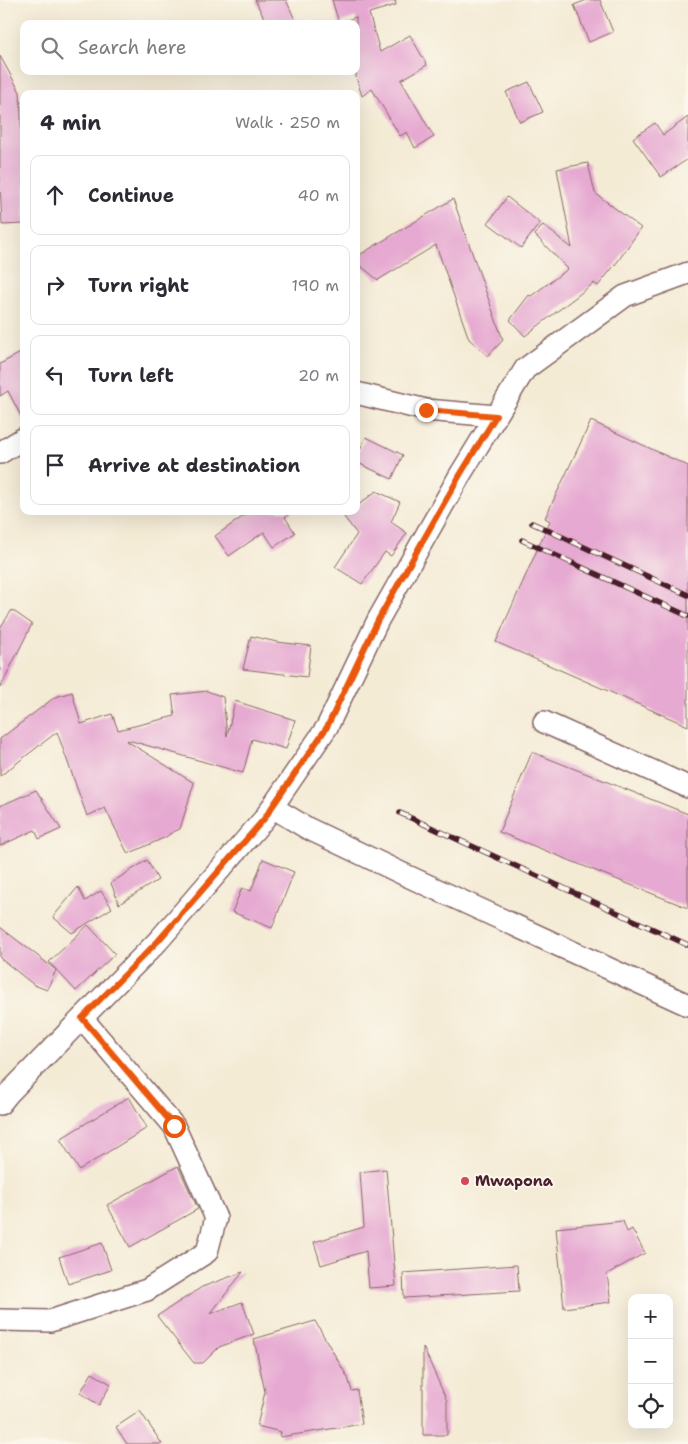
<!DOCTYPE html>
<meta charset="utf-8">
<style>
body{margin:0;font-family:"Shantell Sans",sans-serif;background:#f7f7f7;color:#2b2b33}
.controls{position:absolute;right:15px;bottom:15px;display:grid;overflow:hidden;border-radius:10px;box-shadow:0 5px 20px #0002}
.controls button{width:45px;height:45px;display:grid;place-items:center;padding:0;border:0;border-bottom:1px solid #e1e1e2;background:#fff;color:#2b2b33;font:25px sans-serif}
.stop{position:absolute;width:15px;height:15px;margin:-11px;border:4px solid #ea580c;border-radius:50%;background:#fff}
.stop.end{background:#ea580c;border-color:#fff;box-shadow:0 1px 5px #0008}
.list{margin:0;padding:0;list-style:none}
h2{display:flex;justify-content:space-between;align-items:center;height:65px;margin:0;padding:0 20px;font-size:21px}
h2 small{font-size:16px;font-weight:400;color:#7c7c81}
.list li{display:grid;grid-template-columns:32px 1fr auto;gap:15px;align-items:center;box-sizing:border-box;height:80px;margin:0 10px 10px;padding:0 10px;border:1px solid #e1e1e2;border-radius:10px}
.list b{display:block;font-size:19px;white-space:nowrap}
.list em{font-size:16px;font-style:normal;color:#7c7c81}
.icon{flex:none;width:28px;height:28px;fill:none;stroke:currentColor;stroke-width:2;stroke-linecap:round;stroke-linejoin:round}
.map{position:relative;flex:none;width:688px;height:1444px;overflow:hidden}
.search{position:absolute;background:#fff;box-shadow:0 5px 20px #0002;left:20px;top:20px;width:340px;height:55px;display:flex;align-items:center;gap:12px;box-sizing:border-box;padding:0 18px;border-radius:10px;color:#7c7c81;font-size:19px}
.panel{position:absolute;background:#fff;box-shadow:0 5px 20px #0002;left:20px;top:90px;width:340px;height:425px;border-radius:10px}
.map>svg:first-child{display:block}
</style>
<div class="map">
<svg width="688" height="1444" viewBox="0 0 688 1444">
<rect width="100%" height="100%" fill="#fbf7ec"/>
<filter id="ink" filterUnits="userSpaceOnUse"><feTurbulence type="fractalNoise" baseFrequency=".02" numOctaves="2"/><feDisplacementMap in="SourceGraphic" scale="10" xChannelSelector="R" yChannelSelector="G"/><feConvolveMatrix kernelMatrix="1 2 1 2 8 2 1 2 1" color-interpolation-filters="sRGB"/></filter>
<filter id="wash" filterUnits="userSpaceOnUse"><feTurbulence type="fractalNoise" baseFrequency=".0096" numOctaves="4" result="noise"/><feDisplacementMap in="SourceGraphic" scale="20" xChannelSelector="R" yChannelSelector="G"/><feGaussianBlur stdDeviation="1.12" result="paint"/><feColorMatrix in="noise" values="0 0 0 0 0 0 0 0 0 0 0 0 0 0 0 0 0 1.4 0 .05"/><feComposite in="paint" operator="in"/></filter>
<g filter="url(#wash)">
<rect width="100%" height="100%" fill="#f4ebd5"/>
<g id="blocks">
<!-- building -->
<path fill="#e6a9d1" d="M 255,0 L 286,0 L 297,24 L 267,24 Z
M 332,0 L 395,0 L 396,5 L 369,13 L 380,52 L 410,35 L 427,65 L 401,80 L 434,137 L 415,148 L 407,132 L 400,136 L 372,89 L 362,96 L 356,77 L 356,17 L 339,23 Z
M 587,0 L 600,0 L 613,32 L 589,42 L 574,5 Z
M 0,56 L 20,92 L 22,143 L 24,142 L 24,224 L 2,225 L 0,185 Z
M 529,82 L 543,112 L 520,122 L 506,92 Z
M 688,117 L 688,159 L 661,177 L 633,138 L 655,123 L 663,135 Z
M 588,163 L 595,193 L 641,228 L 618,261 L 598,286 L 594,283 L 525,336 L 510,320 L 529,295 L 531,296 L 568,269 L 535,235 L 543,225 L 572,248 L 557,169 Z
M 507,197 L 540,223 L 521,248 L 488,223 Z
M 453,199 L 503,340 L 488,356 L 469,339 L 436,245 L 378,280 L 356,262 L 356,257 Z
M 24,351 L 24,422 L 8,391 L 0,396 L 0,364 Z
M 591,421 L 688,466 L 688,726 L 496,642 L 550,521 L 545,518 Z
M 366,437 L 403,455 L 392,479 L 356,462 L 356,457 Z
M 376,491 L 400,502 L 391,522 L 407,533 L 391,556 L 385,552 L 362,584 L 335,567 L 357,534 L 344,517 L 350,511 L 356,511 L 356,507 Z
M 251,511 L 293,511 L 285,517 L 295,533 L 274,547 L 264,532 L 229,556 L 215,536 Z
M 12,610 L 32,624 L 0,688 L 0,628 Z
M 251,636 L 277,642 L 311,646 L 307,677 L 243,669 Z
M 207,691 L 223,697 L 227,736 L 235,701 L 295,720 L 286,749 L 252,739 L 243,773 L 128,740 L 127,741 L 194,783 L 180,829 L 171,833 L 166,837 L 128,854 L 105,808 L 87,816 L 57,732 L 0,776 L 0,739 L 55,697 L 72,692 L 81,724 L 112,714 L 118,730 L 175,716 L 172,695 Z
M 532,752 L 688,814 L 688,908 L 499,832 Z
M 36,790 L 61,829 L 39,839 L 35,830 L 0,846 L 0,806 Z
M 263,859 L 294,872 L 272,928 L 232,912 L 242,888 L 251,891 Z
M 147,860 L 158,880 L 119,904 L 111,883 Z
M 78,887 L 85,901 L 101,891 L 112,908 L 72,933 L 53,917 Z
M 88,925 L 115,954 L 76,991 L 49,962 Z
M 0,927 L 56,970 L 47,990 L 34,985 L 0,958 Z
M 129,1097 L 147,1128 L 79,1170 L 60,1139 Z
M 178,1166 L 198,1209 L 130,1247 L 107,1205 Z
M 386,1169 L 396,1286 L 369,1288 L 366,1251 L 321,1265 L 314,1242 L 364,1227 L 360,1172 Z
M 623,1221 L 627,1232 L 632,1229 L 645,1253 L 607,1274 L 611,1302 L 564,1308 L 556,1228 Z
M 102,1243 L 111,1270 L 68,1284 L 59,1257 Z
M 517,1265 L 519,1291 L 404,1298 L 403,1273 Z
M 243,1272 L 210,1314 L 242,1302 L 254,1334 L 219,1347 L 203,1363 L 194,1363 L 157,1316 L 202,1287 Z
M 315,1321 L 348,1378 L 352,1391 L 357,1390 L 362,1424 L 280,1437 L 281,1432 L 257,1426 L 265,1392 L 254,1339 Z
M 423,1347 L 447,1401 L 447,1435 L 423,1435 Z
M 92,1373 L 111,1384 L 99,1405 L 80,1393 Z
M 140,1411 L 162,1444 L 127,1444 L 116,1427 Z"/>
</g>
</g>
<g filter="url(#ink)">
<use href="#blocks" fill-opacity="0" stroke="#866666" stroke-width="1"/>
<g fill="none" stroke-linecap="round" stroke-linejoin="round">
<!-- street casing -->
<g stroke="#866666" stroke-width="24">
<path id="street" d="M 356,393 L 426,410 L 496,416
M 0,453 L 24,438
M 544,722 L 688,787
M 272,807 L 307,828 L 401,873 L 688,1005
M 0,1104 L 8,1094 L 82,1018 L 158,941 L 264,819 L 327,727 L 378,620 L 460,475 L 525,369 L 625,296 L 688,273
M 0,1320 L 50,1321 L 147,1290 L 207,1252 L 216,1218 L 174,1126 L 82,1018"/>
</g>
<!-- street -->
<use href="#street" stroke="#fff" stroke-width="21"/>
<!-- rail casing -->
<g stroke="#4a1f2b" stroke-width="5.5">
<path id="rail" d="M 532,523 L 688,595
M 522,540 L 688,616
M 400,813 L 688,945"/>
</g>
<!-- rail -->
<use href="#rail" stroke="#fbf7ec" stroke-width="4" stroke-dasharray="11" stroke-linecap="butt"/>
</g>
</g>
<g fill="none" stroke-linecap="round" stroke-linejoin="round" filter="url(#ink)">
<!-- route -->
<path stroke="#ea580c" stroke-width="6" d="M 174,1126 L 82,1018 L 158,941 L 264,819 L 272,807 L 327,727 L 378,620 L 460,475 L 496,416 L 426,410"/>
</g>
<!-- markers -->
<circle fill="#d1495b" stroke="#fbf7ec" stroke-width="2" cx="465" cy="1181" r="5"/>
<g text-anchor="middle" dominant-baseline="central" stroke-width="4" stroke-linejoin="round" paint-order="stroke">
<!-- poi labels -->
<g font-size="15" font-weight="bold" fill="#4a1f2b" stroke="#fbf7ec" text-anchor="start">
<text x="475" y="1181">Mwapona</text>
</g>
</g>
</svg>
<div class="controls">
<button>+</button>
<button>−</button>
<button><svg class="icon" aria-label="locate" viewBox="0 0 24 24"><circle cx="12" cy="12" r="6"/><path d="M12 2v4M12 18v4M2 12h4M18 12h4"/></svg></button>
</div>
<div class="stop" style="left:174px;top:1126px"></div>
<div class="stop end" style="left:426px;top:410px"></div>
<div class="search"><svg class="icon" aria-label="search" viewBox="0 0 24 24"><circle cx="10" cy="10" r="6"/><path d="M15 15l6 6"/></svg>Search here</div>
<section class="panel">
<h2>4 min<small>Walk · 250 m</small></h2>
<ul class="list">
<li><svg class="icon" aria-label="ahead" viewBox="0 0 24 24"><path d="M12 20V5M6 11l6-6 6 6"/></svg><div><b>Continue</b></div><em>40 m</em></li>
<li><svg class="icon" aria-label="right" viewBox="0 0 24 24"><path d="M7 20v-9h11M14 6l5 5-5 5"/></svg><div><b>Turn right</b></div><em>190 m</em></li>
<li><svg class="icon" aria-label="left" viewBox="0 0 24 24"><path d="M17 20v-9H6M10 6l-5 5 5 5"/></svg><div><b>Turn left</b></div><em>20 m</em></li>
<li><svg class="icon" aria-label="arrive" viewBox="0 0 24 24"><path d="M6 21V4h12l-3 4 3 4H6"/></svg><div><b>Arrive at destination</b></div></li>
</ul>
</section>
</div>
